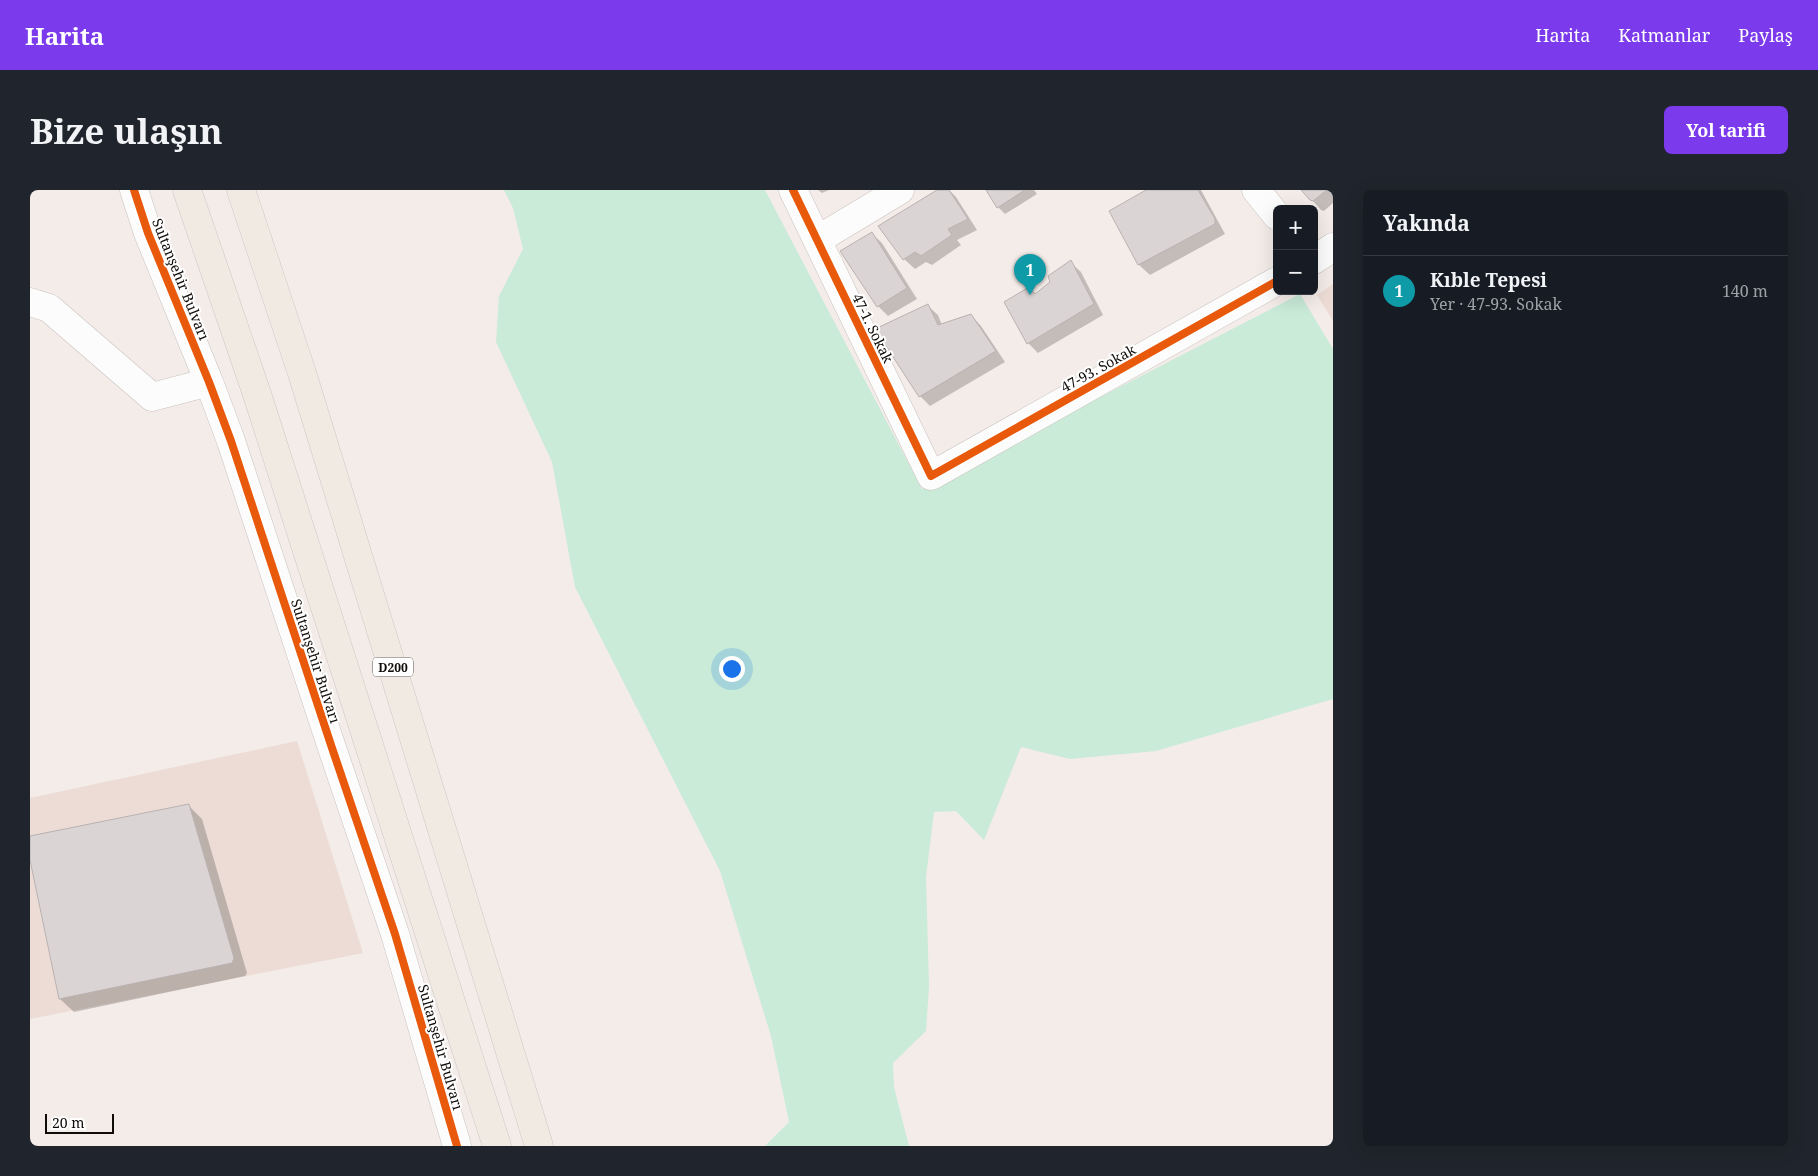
<!DOCTYPE html>
<html lang="tr">
<meta charset="utf-8">
<style>
body{margin:0;font-family:"Noto Serif",serif;background:#20242c;color:#f1f3f6}
.controls{position:absolute;right:15px;top:15px;display:grid;overflow:hidden;border-radius:8px;box-shadow:0 5px 20px #0002}
.controls button{width:45px;height:45px;display:grid;place-items:center;padding:0;border:0;border-bottom:1px solid #363941;background:#171b24;color:#f1f3f6;font:25px sans-serif}
.scale{position:absolute;left:15px;bottom:12px;width:69px;box-sizing:border-box;padding-left:5px;border:2px solid #100c09;border-top:0;font-size:14px;line-height:18px;white-space:nowrap;color:#100c09;-webkit-text-stroke:4px #fff;paint-order:stroke}
.you{position:absolute;left:701px;top:478px;width:18px;height:18px;margin:-12px;border:4px solid #fff;border-radius:50%;background:#1a73e8;box-shadow:0 0 0 8px #1a73e833}
.badge{display:grid;place-items:center;width:32px;height:32px;border-radius:50%;background:#7c3aed;color:#fff;font-size:16px;font-weight:700}
.pin{position:absolute;translate:-50% -41px;filter:drop-shadow(0 1px 2px #0008)}
.pin::after{content:'';position:absolute;top:26px;width:18px;height:15px;background:inherit;clip-path:polygon(0 0,100% 0,50% 100%)}
.list{margin:0;padding:0;list-style:none}
h2{display:flex;justify-content:space-between;align-items:center;height:65px;margin:0;padding:0 20px;font-size:21px}
h2 small{font-size:16px;font-weight:400;color:#9ea1a6}
.list li{display:grid;grid-template-columns:32px 1fr auto;gap:15px;align-items:center;box-sizing:border-box;height:70px;padding:0 20px;border-top:1px solid #363941}
.list b{display:block;font-size:19px;white-space:nowrap}
.list p{margin:0;font-size:16px;white-space:nowrap;color:#9ea1a6}
.list em{font-size:16px;font-style:normal;color:#9ea1a6}
.map{position:relative;flex:none;width:1303px;height:956px;overflow:hidden;border-radius:8px}
header{display:flex;align-items:center;gap:30px;box-sizing:border-box;height:70px;padding:0 25px;background:#7c3aed;color:#fff}
header strong{font-size:24px}
nav{display:flex;gap:28px;margin-inline-start:auto;font-size:18px}
.intro{display:flex;align-items:center;justify-content:space-between;box-sizing:border-box;height:120px;padding:0 30px}
h1{margin:0;font-size:35px}
.button{padding:12px 22px;border-radius:8px;background:#7c3aed;color:#fff;font-size:18px;font-weight:700}
main{display:flex;gap:30px;padding:0 30px}
aside{flex:1;background:#171b24;border-radius:8px;box-shadow:0 5px 20px #0002}
.map>svg:first-child{display:block}
</style>
<header>
<strong>Harita</strong>
<nav><a>Harita</a><a>Katmanlar</a><a>Paylaş</a></nav>
</header>
<div class="intro"><h1>Bize ulaşın</h1><a class="button">Yol tarifi</a></div>
<main>
<div class="map">
<svg width="1303" height="956" viewBox="0 0 1303 956">
<rect width="100%" height="100%" fill="#f4ece8"/>
<!-- built -->
<path fill="#ecdcd5" d="M 1303,94 L 1303,131 L 1287,105 Z
M 267,551 L 333,763 L 0,829 L 0,608 Z"/>
<!-- green -->
<path fill="#c9ebd7" d="M 474,0 L 735,0 L 892,299 L 1270,104 L 1303,159 L 1303,509 L 1126,561 L 1040,569 L 991,557 L 954,650 L 926,621 L 904,622 L 896,687 L 899,796 L 896,841 L 863,873 L 864,897 L 879,956 L 735,956 L 759,932 L 741,846 L 690,681 L 545,397 L 522,272 L 466,152 L 469,106 L 493,59 L 483,18 Z"/>
<!-- shadow -->
<path fill="#0003" d="M 788,0 L 799,0 L 792,3 Z
M 910,0 L 919,0 L 926,7 L 947,40 L 927,50 L 931,55 L 902,75 L 896,72 L 885,79 L 874,69 Z
M 957,0 L 1004,0 L 1007,4 L 975,24 L 968,17 Z
M 1119,0 L 1171,0 L 1195,44 L 1120,85 L 1109,75 L 1081,21 Z
M 1273,0 L 1303,0 L 1303,13 L 1294,21 L 1291,20 Z
M 841,43 L 852,53 L 887,109 L 858,126 L 848,116 Z
M 1040,72 L 1051,82 L 1073,125 L 1008,163 L 998,153 L 1006,105 L 1022,92 Z
M 897,115 L 908,125 L 912,135 L 941,125 L 951,136 L 975,172 L 900,216 L 890,206 Z
M 158,615 L 172,629 L 217,783 L 215,786 L 44,822 L 30,809 L 0,664 L 0,647 Z"/>
<!-- building -->
<path fill="#dbd4d4" stroke="#b8b2b1" d="M 907,0 L 919,0 L 938,29 L 918,39 L 922,45 L 891,66 L 885,62 L 873,70 L 848,36 Z
M 956,0 L 995,0 L 967,18 Z
M 1116,0 L 1168,0 L 1185,29 L 1185,34 L 1108,75 L 1079,21 Z
M 1271,0 L 1297,0 L 1283,11 L 1280,10 Z
M 842,42 L 877,98 L 847,117 L 810,61 Z
M 1041,70 L 1064,114 L 997,154 L 974,112 L 999,97 L 1005,104 L 1020,92 L 1018,86 Z
M 898,114 L 908,135 L 941,124 L 966,161 L 889,207 L 845,139 Z
M 159,614 L 204,768 L 202,773 L 29,809 L 0,670 L 0,646 Z"/>
<g fill="none" stroke-linecap="round" stroke-linejoin="round">
<!-- minor casing -->
<g stroke="#c9c2bf" stroke-width="29">
<path id="minor" d="M 104,0 L 118,43 L 179,192 L 201,251 L 301,555 L 365,744 L 427,956
M 763,0 L 901,286 L 1247,91
M 1226,0 L 1247,26
M 787,50 L 870,0
M 1284,70 L 1303,57
M 0,112 L 19,118 L 122,207 L 179,192"/>
</g>
<!-- highway casing -->
<g stroke="#cbc7c6" stroke-width="29">
<path id="highway" d="M 157,0 L 227,204 L 467,956
M 211,0 L 272,183 L 509,956"/>
</g>
<!-- minor -->
<use href="#minor" stroke="#fdfcfc" stroke-width="28"/>
<!-- highway -->
<use href="#highway" stroke="#f1eae3" stroke-width="28"/>
<!-- cycleway casing -->
<g stroke="#fff" stroke-width="11">
<path id="cycleway" d="M 104,0 L 118,43 L 179,192 L 201,251 L 301,555 L 365,744 L 427,956
M 763,0 L 901,286 L 1247,91"/>
</g>
<!-- cycleway -->
<use href="#cycleway" stroke="#e8590c" stroke-width="8"/>
</g>
<g text-anchor="middle" dominant-baseline="central" stroke-width="4" stroke-linejoin="round" paint-order="stroke">
<!-- shield labels -->
<rect fill="#fff" stroke="#585553" stroke-width="1" x="343" y="467.5" width="40" height="19" rx="4"/>
<g font-size="12" font-weight="bold" fill="#100c09">
<text x="363" y="477">D200</text>
</g>
<!-- street labels -->
<g font-size="14" fill="#100c09" stroke="#fff">
<text transform="translate(151 89) rotate(68)">Sultanşehir Bulvarı</text>
<text transform="translate(843 138) rotate(64)">47-1. Sokak</text>
<text transform="translate(1068 178) rotate(-29)">47-93. Sokak</text>
<text transform="translate(286 471) rotate(72)">Sultanşehir Bulvarı</text>
<text transform="translate(411 857) rotate(74)">Sultanşehir Bulvarı</text>
</g>
</g>
</svg>
<div class="controls">
<button>+</button>
<button>−</button>
</div>
<div class="scale">20 m</div>
<div class="you"></div>
<div class="pin badge" style="left:1000px;top:105px;background:#0f9aa8">1</div>
</div>
<aside>
<h2>Yakında<small></small></h2>
<ul class="list">
<li><span class="badge" style="background:#0f9aa8">1</span><div><b>Kıble Tepesi</b><p>Yer · 47-93. Sokak</p></div><em>140 m</em></li>
</ul>
</aside>
</main>
